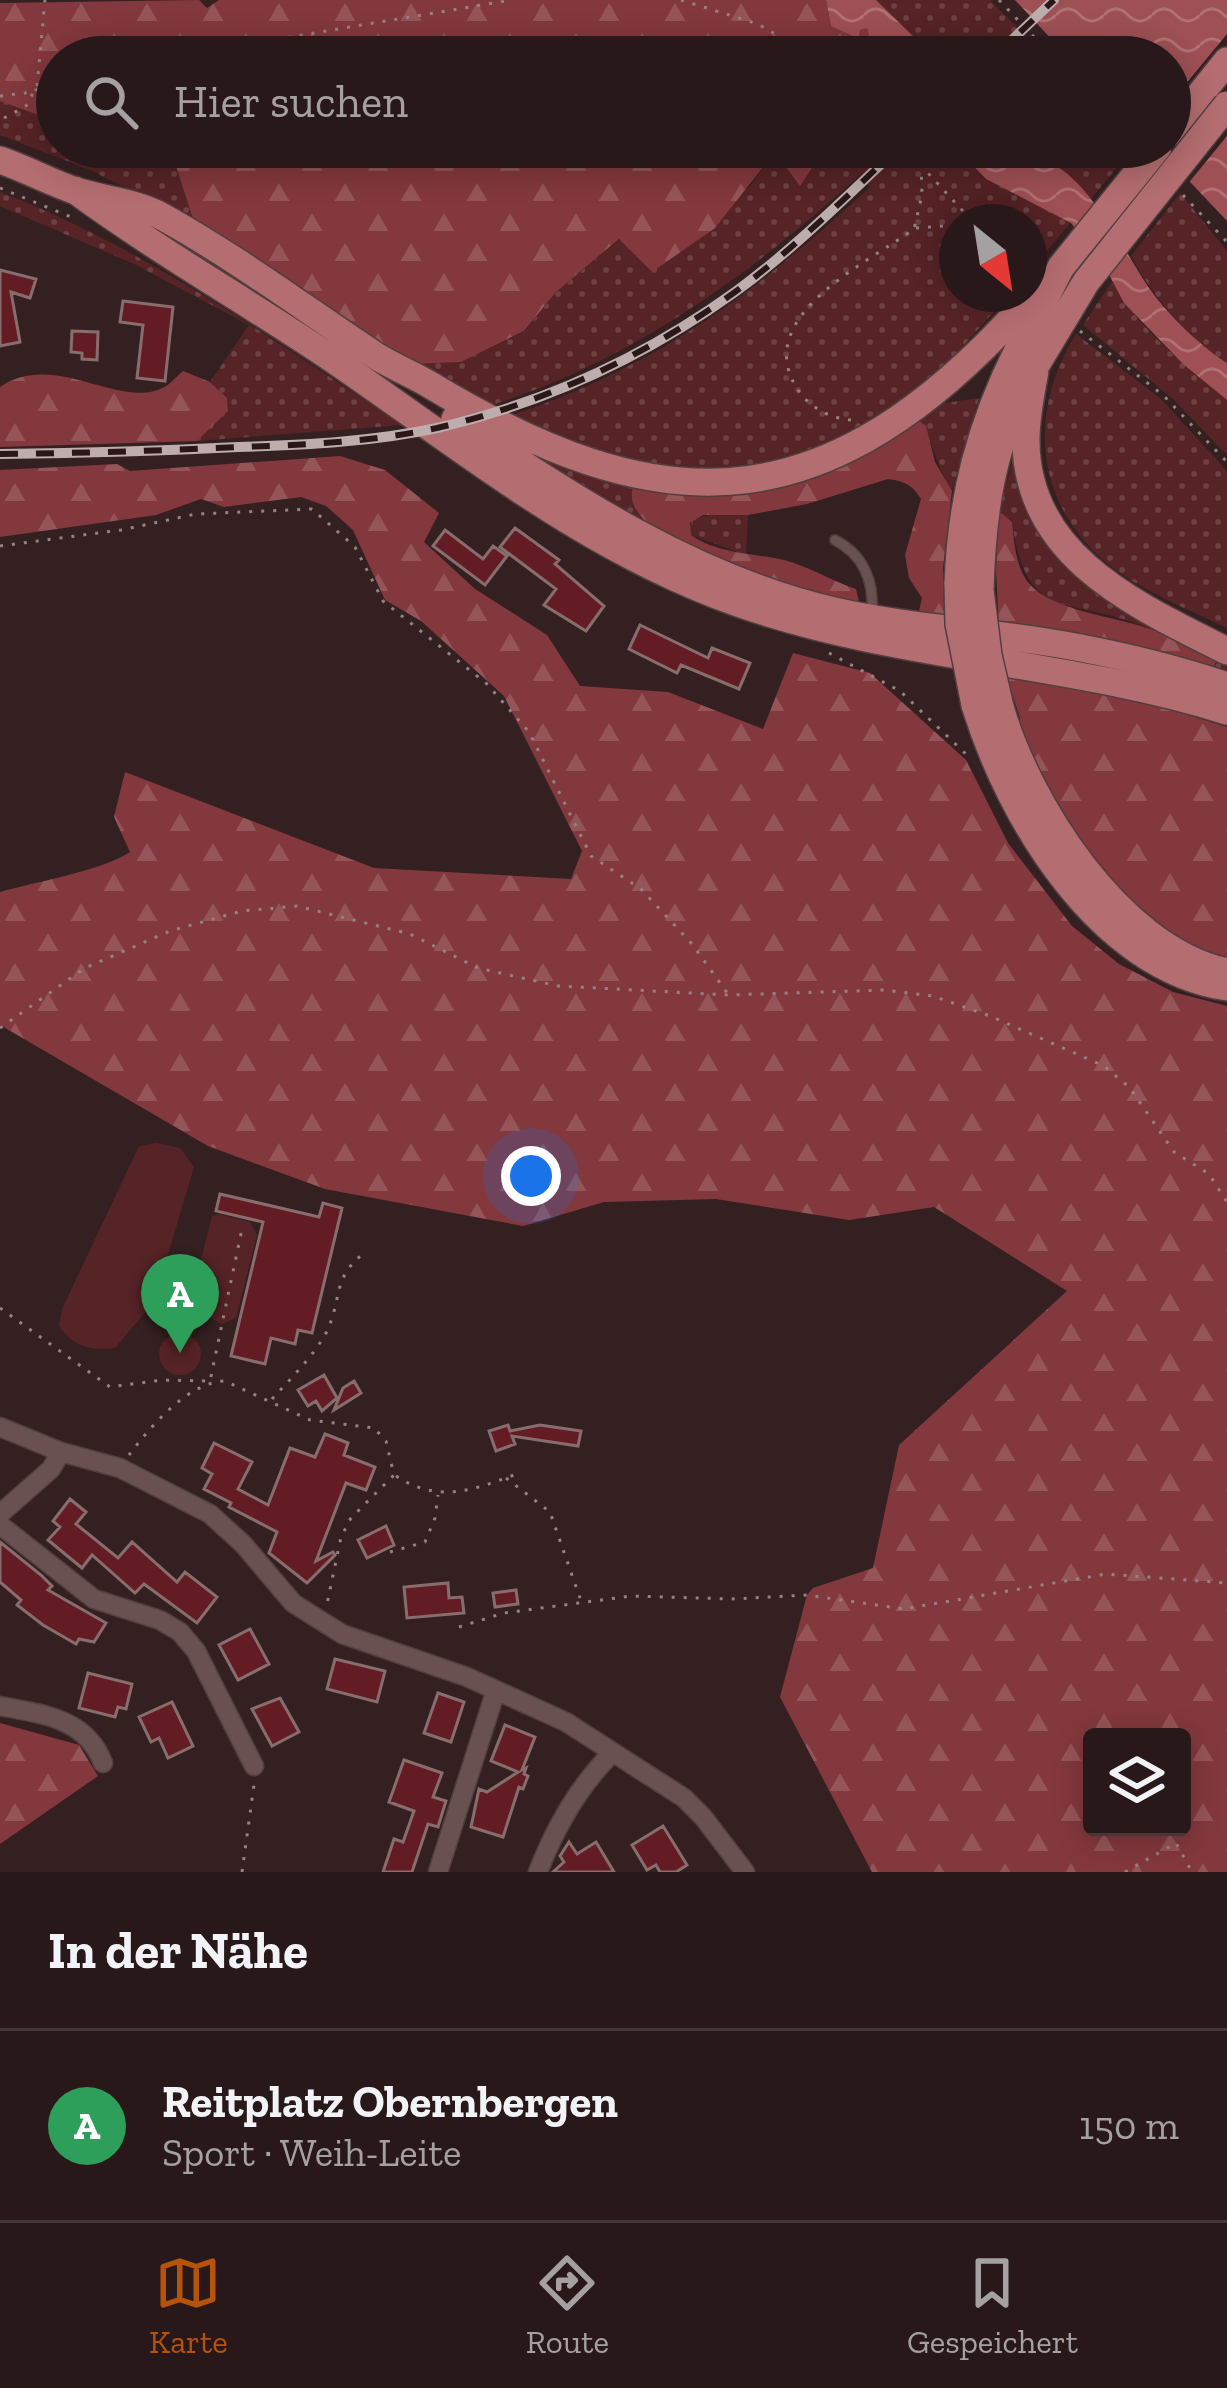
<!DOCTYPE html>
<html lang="de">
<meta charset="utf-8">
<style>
body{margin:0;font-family:"Zilla Slab",serif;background:#342526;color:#f1f3f6}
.controls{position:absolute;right:36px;bottom:36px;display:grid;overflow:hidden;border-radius:12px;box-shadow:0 6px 30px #0003}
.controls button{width:108px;height:108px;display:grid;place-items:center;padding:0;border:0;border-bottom:3px solid #443738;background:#281819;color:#f1f3f6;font:60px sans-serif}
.compass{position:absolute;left:939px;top:204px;width:108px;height:108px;border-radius:50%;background:#281819;box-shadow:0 6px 30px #0003;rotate:150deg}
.you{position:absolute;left:531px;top:1176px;width:42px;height:42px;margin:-30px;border:9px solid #fff;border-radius:50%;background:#1a73e8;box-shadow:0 0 0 18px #1a73e833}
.badge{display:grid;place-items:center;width:78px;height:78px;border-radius:50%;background:#b45309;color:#fff;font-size:39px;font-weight:700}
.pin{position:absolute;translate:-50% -99px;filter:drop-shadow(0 3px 6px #0008)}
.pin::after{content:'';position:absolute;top:63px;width:42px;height:36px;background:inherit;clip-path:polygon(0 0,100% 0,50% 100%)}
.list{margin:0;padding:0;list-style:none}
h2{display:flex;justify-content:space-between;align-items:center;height:156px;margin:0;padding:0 48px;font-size:51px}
h2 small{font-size:39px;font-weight:400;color:#a5a0a2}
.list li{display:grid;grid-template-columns:78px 1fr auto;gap:36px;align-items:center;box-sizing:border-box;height:192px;padding:0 48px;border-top:3px solid #443738}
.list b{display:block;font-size:45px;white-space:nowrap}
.list p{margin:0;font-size:39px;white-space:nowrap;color:#a5a0a2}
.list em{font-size:39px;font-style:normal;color:#a5a0a2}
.icon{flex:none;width:66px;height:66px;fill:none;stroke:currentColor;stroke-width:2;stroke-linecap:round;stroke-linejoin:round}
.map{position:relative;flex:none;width:1227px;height:1872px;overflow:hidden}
.search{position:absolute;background:#281819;box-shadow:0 6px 30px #0003;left:36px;right:36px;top:36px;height:132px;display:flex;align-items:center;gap:30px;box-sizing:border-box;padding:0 42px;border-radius:66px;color:#a5a0a2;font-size:45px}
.sheet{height:348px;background:#281819}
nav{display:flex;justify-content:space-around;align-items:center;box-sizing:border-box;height:168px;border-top:3px solid #443738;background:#281819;font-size:33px;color:#a5a0a2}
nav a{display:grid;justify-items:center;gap:6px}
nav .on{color:#b45309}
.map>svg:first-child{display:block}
</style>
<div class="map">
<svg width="1227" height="1872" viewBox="0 0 1227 1872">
<defs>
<pattern id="grass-dots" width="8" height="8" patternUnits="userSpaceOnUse" patternTransform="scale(3)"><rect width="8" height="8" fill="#562326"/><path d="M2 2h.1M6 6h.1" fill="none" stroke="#6e4245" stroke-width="1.8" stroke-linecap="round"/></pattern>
<pattern id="forest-firs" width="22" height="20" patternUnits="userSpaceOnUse" patternTransform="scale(3)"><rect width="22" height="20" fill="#83383d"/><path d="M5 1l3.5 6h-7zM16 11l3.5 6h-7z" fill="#955458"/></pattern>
<pattern id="water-waves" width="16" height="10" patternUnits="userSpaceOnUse" patternTransform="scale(3)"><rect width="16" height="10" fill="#9e5054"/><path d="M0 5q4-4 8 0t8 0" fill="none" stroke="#b07174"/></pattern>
</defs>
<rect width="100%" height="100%" fill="#352021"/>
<!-- grass -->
<path fill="url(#grass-dots)" d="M 876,0 L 990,0 L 1047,57 L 927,57 L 913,36 Z
M 0,101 L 57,122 L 57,147 L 146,147 L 175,162 L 194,222 L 90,170 L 0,135 Z
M 823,147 L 955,147 L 986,179 L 1071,222 L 1029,272 L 1029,222 L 957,222 L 957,294 L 1010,294 L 953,357 L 887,419 L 773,468 L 647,469 L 503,418 C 656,368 754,294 870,187 L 860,175 C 749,276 629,363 483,408 L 414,364 L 461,362 L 524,332 L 556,292 L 620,239 L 651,272 L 750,186 L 775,151 L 823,151 Z
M 1005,147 L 1134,147 L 1090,200 C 1068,174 1050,163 1017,160 Z
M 0,192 C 146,248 272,340 403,425 L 197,441 L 228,411 L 227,398 L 210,382 L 249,325 L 134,264 L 0,206 Z
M 1180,193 L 1227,251 L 1227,363 C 1187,338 1153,297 1131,256 Z
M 1112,281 C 1138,329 1186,366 1227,400 L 1227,455 L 1173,399 L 1083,325 Z
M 1076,334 L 1160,398 L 1227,471 L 1227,628 C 1188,609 1146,593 1112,567 C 1035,508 1026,414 1076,334 Z
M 979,398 L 952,491 C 937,470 933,438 919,421 L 913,423 L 945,403 Z
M 491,433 L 635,483 L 659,535 Z
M 1017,445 L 1039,517 L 1227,659 L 1227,674 C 1196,666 1174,639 1145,627 C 1068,595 1027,626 1012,522 L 999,511 Z
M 723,513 L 748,515 L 746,555 L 691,535 L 688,530 L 694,518 Z"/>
<!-- forest -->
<path fill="url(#forest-firs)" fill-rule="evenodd" d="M 199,0 L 207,8 L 219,0 L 826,0 L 831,26 L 860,30 L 867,27 L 875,57 L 57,57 L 57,122 L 0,101 L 0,3 Z
M 146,147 L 823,147 L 823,151 L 800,186 L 775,152 L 715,228 L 652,272 L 619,239 L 556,292 L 524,331 L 461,362 L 414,364 L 194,222 L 175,163 Z
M 183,371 L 210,382 L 227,398 L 228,411 L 197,441 L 0,447 L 0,387 C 57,348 125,416 169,384 C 174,380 178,375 183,371 Z
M 919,421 L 926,426 L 935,462 L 952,491 L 943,568 L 944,616 L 918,615 L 922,598 L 909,578 L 905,555 L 921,499 C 913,485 904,481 888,479 L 807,504 L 748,515 L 703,515 L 690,523 L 691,535 C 718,554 753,553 784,560 C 808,566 832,581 856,589 L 860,606 C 820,594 603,543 635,483 L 865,453 Z
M 340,456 L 385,470 L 439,513 L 424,542 L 475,589 L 547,635 L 580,686 L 668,692 L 763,729 L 793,653 L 870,673 L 966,760 L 1008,843 L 1072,926 L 1119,964 L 1173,992 L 1227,1006 L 1227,1872 L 872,1872 L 780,1697 L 807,1595 L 813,1588 L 873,1568 L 899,1445 L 1067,1291 L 934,1207 L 849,1220 L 716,1199 L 604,1202 L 523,1226 L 325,1189 L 208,1146 L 0,1025 L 0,892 C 35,882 104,870 130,852 L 114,817 L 125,772 L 374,868 L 571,879 L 582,851 L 504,696 L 421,621 L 385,600 L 353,530 L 326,506 L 301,497 L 224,507 L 201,499 L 156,515 L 0,537 L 0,470 L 117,464 L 130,471 ZM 1092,1737 L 1182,1737 L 1182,1827 L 1092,1827 Z
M 999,511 L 1012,522 C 1014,540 1015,561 1025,578 C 1044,610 1114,616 1147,628 C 1171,636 1195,648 1217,659 L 1212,670 L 999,628 L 996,571 Z
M 1007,678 L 1139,700 L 1227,727 L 1227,963 C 1208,954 1187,945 1169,934 C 1095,888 1056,808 1019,734 L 1020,718 Z
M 0,1723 L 79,1745 L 98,1776 L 0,1844 Z"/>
<!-- green -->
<path fill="#562326" d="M 156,1143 L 180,1148 L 194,1167 L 154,1302 L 115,1348 C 92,1352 71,1345 59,1326 L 62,1309 L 139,1146 Z
M 219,1214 L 250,1222 L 257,1235 L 236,1318 L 222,1324 L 189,1307 L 212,1216 Z
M159 1354a21 21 0 1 1 42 0a21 21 0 1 1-42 0Z"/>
<!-- water -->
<path fill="url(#water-waves)" d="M 826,0 L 876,0 L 913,36 L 927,57 L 875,57 L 867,28 L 860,30 L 858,38 L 831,26 Z
M 1015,0 L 1227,0 L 1227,221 L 1157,147 L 1170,147 L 1170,57 L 1068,57 Z
M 955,147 L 1005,147 L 1017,160 C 1026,161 1036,158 1045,161 C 1089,175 1127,258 1152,292 C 1169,316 1203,348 1227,363 L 1227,400 L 1183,364 L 1124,303 L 1105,267 L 1071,223 L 986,179 Z"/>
<!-- pier -->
<path fill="#352021" d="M 1227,34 L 1227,136 L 1186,186 L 1153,151 L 1170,147 L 1170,103 Z"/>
<!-- building -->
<path fill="#641c24" stroke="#876d6d" stroke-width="3" d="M 0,270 L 36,279 L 30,298 L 11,292 L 20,342 L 0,346 Z
M 123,301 L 173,307 L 165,381 L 137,378 L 143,325 L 120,322 Z
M 72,331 L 98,332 L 97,360 L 82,359 L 82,353 L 71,352 Z
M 515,528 L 559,560 L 555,564 L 604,606 L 586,631 L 544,605 L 556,589 L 500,547 Z
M 445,530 L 483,559 L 493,546 L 507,556 L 485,585 L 433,546 Z
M 640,625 L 708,658 L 712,648 L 750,663 L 739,689 L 681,665 L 677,673 L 629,649 Z
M 220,1194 L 319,1217 L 323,1203 L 342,1208 L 312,1333 L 298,1330 L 295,1344 L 271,1338 L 265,1364 L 231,1356 L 263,1222 L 216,1211 Z
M 324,1375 L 337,1398 L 322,1411 L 316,1401 L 308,1406 L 298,1390 Z
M 354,1381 L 361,1393 L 334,1410 L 343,1388 Z
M 508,1425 L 510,1431 L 540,1425 L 581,1431 L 578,1446 L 512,1436 L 515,1444 L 496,1451 L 489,1431 Z
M 325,1434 L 348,1443 L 344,1455 L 375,1467 L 366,1490 L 346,1483 L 316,1561 L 333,1552 L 335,1555 L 307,1583 L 269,1553 L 277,1532 L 229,1507 L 231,1503 L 204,1489 L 212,1474 L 202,1468 L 214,1443 L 252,1462 L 238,1489 L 268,1505 L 290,1448 L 315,1457 Z
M 70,1499 L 86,1512 L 76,1524 L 118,1558 L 132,1542 L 177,1582 L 185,1572 L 217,1597 L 197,1623 L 144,1584 L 135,1593 L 92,1555 L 82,1568 L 48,1540 L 60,1527 L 53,1521 Z
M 386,1526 L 394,1545 L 367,1558 L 358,1540 Z
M 0,1542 L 41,1575 L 52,1586 L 48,1590 L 106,1623 L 94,1642 L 79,1639 L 76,1644 L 43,1625 L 17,1605 L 21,1600 L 0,1582 Z
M 448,1583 L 449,1598 L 462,1597 L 464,1613 L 407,1618 L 404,1587 Z
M 516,1590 L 518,1604 L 495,1607 L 493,1593 Z
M 250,1629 L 269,1664 L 238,1680 L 219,1645 Z
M 335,1659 L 385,1671 L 377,1702 L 327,1689 Z
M 88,1673 L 132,1684 L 126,1709 L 118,1707 L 115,1717 L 79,1708 Z
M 438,1693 L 464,1702 L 451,1742 L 424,1733 Z
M 280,1698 L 299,1732 L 272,1746 L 252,1709 Z
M 172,1702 L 193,1746 L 168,1758 L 159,1738 L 151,1742 L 139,1717 Z
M 505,1725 L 535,1737 L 522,1770 L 526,1768 L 524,1774 L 528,1776 L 523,1789 L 519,1787 L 503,1837 L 471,1827 L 479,1789 L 487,1792 L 518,1772 L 491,1761 Z
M 404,1760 L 442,1773 L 433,1797 L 446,1801 L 438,1827 L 428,1824 L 412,1872 L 383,1872 L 394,1839 L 403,1842 L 414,1811 L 389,1802 Z
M 663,1826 L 687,1865 L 676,1872 L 660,1872 L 656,1865 L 647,1870 L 632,1845 Z
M 569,1842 L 577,1854 L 596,1842 L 614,1872 L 553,1872 L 564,1862 L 560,1856 Z"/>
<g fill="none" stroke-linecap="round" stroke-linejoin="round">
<!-- lane casing -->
<g stroke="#513f3f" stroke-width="12">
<path id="lane" d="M 835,540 C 864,555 874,582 872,613"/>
</g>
<!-- street casing -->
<g stroke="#513f3f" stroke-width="21">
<path id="street" d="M 0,1427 L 61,1452 L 120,1468 L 210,1514 L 243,1544 L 293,1603 L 342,1634 L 467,1677 L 566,1722 L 684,1798 L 703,1817 L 745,1872
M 0,1514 L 51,1469 L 61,1452
M 0,1525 L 94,1599 L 160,1620 L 180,1632 L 196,1651 L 254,1766
M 0,1706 C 42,1714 86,1718 103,1763
M 438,1872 L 496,1690
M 538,1872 C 555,1828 579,1786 612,1753"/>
</g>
<!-- primary casing -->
<g stroke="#513f3f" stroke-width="30">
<path id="primary" d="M 1170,132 L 1227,61
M 0,160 C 26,169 50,182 76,191 C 105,200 136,202 163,217 C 237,258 305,309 376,356 C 394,367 414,375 432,386 C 656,521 814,524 1001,330
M 75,190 C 158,251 248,302 334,360 C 464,449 587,550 738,603 C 897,659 1067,661 1227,711
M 1036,365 C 1032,389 1026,415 1026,439 C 1025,557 1138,606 1227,651
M 455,419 C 574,499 693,578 834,611 C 908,628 985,631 1059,644 C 1116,654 1172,667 1227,686
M 958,584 C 961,498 980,425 1019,348
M 980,590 C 982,521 990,453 1022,390
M 975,705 C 1010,818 1099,968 1227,987
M 1000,707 C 1028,804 1118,946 1223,971"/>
</g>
<!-- path -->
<path stroke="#958383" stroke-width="3" stroke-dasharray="3 9" stroke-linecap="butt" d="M 681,0 L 758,24 L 814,57
M 999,0 L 1053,57
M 109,57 L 236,46 L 512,0
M 37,86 L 45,0
M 0,96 L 34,92 L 57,70
M 4,118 L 26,106 L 33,93
M 904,147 L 973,222
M 0,188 L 76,219
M 1183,195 L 1227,242
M 916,228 L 957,225
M 1080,331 L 1163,395 L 1227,462
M 851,420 C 829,418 808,407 796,387 C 753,315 868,263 914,229 L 922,195 L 921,165
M 0,546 L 121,530 L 196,514 L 312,509 L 355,547 L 383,601 L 487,684 L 529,732 L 591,856 L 641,889 L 692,944 L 728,994
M 829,653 L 900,691 L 969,757
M 0,1028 L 85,968 L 170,931 L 242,911 L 297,906 L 410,934 L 478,968 L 558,986 L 729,995 L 884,990 L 933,996 L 990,1016 L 1104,1066 L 1130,1088 L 1174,1152 L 1209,1174 L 1227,1202
M 0,1308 L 110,1387 L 162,1380 L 210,1381 L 242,1229
M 272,1399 C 291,1378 312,1358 326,1333 C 343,1299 331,1276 367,1251
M 129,1455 C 150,1427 188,1382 225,1381 L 310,1420 L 374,1428 L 386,1441 L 394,1475 L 351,1518 L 341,1537 L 327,1604
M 396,1476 C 437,1503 471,1491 514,1475
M 506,1478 L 550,1512 L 580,1598
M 390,1552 L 425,1542 L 435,1518 L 438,1495
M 459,1627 L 504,1613 L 631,1596 L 732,1599 L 807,1595 L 904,1609 L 1106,1574 L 1227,1583
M 242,1872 L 254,1785
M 1125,1872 L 1176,1843 L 1192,1872"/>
<!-- lane -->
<use href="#lane" stroke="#6a5151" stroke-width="9"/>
<!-- street -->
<use href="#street" stroke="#6a5151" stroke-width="18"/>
<!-- primary -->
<use href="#primary" stroke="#b46d70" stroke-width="27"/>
<!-- rail casing -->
<g stroke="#bdadad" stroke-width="10">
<path id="rail" d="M 994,57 L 1054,0
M 0,454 C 79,453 158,451 238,447 C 304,445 372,442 437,428 C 544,403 646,356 735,292 C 794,249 846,197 899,147"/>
</g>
<!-- rail -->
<use href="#rail" stroke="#2b1717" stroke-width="6" stroke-dasharray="18" stroke-linecap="butt"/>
<!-- primary-bridge casing -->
<g stroke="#513f3f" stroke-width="30" stroke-linecap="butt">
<path id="primary-bridge" d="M 1001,330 L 1037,292
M 1019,348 L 1061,267 L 1158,147
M 1036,365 L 1086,282 L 1227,105
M 958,584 L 959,624 L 975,705
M 980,590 L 988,655 L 1000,707"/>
</g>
<!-- primary-bridge -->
<use href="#primary-bridge" stroke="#b46d70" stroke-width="27"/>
</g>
</svg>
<div class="controls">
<button><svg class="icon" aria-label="layers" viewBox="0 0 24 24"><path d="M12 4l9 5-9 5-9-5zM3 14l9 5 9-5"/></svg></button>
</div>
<svg class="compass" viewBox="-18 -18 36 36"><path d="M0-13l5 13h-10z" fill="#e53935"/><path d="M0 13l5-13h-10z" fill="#a5a0a2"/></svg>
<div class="you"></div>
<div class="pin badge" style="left:180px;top:1353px;background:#2e9e5b">A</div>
<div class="search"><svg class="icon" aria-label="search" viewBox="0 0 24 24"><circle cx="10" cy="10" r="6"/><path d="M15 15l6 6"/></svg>Hier suchen</div>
</div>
<section class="sheet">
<h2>In der Nähe<small></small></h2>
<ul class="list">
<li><span class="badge" style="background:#2e9e5b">A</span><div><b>Reitplatz Obernbergen</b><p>Sport · Weih-Leite</p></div><em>150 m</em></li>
</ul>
</section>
<nav>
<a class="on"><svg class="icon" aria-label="map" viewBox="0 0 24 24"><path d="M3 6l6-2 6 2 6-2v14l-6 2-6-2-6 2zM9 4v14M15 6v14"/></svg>Karte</a>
<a><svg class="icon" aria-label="directions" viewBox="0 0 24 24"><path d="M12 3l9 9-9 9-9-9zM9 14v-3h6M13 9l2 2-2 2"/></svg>Route</a>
<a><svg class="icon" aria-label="saved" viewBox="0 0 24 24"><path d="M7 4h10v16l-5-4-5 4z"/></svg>Gespeichert</a>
</nav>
